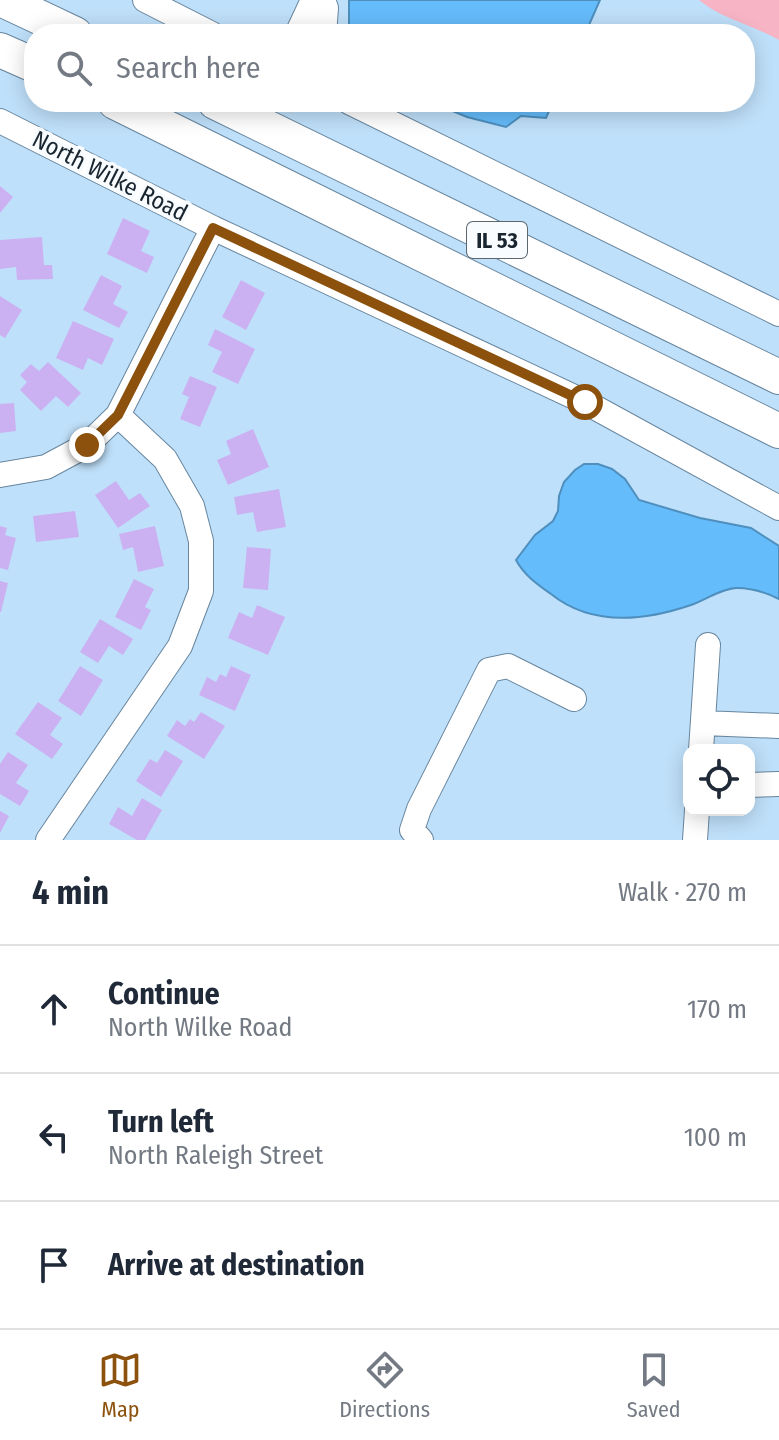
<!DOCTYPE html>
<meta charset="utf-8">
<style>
body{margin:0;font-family:"Fira Sans Condensed",sans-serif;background:#f2f2f3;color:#1f2937}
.controls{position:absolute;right:24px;bottom:24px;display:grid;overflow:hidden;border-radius:16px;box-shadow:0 4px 20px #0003}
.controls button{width:72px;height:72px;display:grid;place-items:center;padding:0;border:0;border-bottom:2px solid #e0e1e3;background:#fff;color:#1f2937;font:40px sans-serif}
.stop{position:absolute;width:24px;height:24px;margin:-18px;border:6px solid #8c510d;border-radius:50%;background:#fff}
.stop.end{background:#8c510d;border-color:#fff;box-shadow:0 2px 8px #0008}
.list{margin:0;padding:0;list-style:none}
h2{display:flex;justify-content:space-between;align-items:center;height:104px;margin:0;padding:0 32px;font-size:34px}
h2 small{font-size:26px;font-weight:400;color:#747a83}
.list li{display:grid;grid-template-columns:52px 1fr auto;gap:24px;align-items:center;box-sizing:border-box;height:128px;padding:0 32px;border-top:2px solid #e0e1e3}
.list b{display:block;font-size:30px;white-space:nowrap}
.list p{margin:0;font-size:26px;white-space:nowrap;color:#747a83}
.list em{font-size:26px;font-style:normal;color:#747a83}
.icon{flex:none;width:44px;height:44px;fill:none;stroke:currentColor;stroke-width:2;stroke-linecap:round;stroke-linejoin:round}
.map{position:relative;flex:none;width:779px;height:840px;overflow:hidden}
.search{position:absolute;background:#fff;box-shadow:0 4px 20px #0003;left:24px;right:24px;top:24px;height:88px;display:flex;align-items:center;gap:20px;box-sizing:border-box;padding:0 28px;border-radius:32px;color:#747a83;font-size:30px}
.sheet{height:488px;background:#fff}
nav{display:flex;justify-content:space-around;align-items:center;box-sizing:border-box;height:112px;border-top:2px solid #e0e1e3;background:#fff;font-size:22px;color:#747a83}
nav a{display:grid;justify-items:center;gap:4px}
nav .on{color:#8c510d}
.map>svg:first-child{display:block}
</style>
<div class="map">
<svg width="779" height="840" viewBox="0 0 779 840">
<rect width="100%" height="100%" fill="#bfe0fa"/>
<!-- green -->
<path fill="#f6b4c5" d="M 699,0 L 779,0 L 779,40 C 753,25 722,19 699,0 Z"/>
<!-- water -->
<path fill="#65bcfb" stroke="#4e8fbe" stroke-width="2" d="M 349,0 L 600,0 L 585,34 L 349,34 Z
M 431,102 L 553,102 L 546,118 L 521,116 L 506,127 L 467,117 Z
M 584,464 L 598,464 L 612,469 L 625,479 L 639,500 L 700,518 L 751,528 L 779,546 L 779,599 C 767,593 751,588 737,588 C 723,588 705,600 691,605 C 644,621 592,627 551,594 C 537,584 524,575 516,560 L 535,535 L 553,521 L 558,511 L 559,496 L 564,482 L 575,470 Z"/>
<!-- building -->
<path fill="#cbb1f2" d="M 0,186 L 13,197 L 0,213 Z
M 123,218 L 150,231 L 141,251 L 154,257 L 147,273 L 107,254 Z
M 42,237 L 44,265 L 52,265 L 53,279 L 17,280 L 16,267 L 0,269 L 0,240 Z
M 101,275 L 122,286 L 113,304 L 128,312 L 119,328 L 83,310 Z
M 241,280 L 265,293 L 246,330 L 222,317 Z
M 0,296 L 22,310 L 5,338 L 0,335 Z
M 73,321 L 114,339 L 102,365 L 88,358 L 83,370 L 56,358 Z
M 215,329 L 255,349 L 238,384 L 212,372 L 222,352 L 208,345 Z
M 48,362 L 81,393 L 68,407 L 56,396 L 41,411 L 20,390 L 27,382 L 20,375 L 31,364 L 39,371 Z
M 190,376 L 217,387 L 200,427 L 180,419 L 189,397 L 182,394 Z
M 14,403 L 16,431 L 0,433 L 0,404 Z
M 253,429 L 269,467 L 228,485 L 217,460 L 231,454 L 226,441 Z
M 116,481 L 129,500 L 140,493 L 150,506 L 118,528 L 95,495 Z
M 279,489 L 286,527 L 257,532 L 253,512 L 237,515 L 234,497 Z
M 75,511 L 79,537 L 36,542 L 33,516 Z
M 0,526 L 7,528 L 5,535 L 16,538 L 8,570 L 0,568 Z
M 155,526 L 164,566 L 138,572 L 133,547 L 123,550 L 119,534 Z
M 247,547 L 271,549 L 268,590 L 243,588 Z
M 134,579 L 154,589 L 145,607 L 151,610 L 141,630 L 115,617 Z
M 0,581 L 8,583 L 1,612 L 0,612 Z
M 257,605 L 285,617 L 268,655 L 228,638 L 239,612 L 252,618 Z
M 100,619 L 133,639 L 123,655 L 109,646 L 98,663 L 80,652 Z
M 80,666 L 103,680 L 81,716 L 58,701 Z
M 231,666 L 251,675 L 235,711 L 199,695 L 207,677 L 216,682 L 220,674 L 226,677 Z
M 38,702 L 62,718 L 50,735 L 63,744 L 52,759 L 15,734 Z
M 201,712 L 225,726 L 204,759 L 167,736 L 177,720 L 185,726 L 190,719 L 194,722 Z
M 165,750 L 183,761 L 161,797 L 136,781 L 150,759 L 157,763 Z
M 8,752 L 28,765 L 16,783 L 29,791 L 20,806 L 0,794 L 0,764 Z
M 142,798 L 162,810 L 145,840 L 137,840 L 109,824 L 118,807 L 132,816 Z
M 0,811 L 9,816 L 0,833 Z"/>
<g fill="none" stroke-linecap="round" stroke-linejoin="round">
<!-- minor casing -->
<g stroke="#68869e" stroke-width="26">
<path id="minor" d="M 145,0 L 212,34
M 323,0 L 326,8 L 324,34
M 297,34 L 313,0
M 349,102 L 779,314
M 0,121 L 213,228 L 585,402 L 779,508
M 0,475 L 46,467 L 87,445 L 118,415 L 213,228
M 703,723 L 779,726
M 701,750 L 708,645
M 749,785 L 779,784
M 48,840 L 180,646 L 201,591 L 201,541 L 192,506 L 165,459 L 118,415
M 421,840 L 412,830 L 419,809 L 489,670 L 508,666 L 574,699
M 695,840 L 697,810"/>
</g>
<!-- highway casing -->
<g stroke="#68869e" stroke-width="36">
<path id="highway" d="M 3,0 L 75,34
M 0,50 L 34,65
M 115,102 L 779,431
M 215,102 L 779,377"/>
</g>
<!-- minor -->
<use href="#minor" stroke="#fff" stroke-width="24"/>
<!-- highway -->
<use href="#highway" stroke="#fff" stroke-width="34"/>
</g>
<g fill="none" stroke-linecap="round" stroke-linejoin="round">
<!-- route -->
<path stroke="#8c510d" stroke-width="10" d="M 87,445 L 118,415 L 213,228 L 585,402"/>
</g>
<g text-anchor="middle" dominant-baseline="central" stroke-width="7" stroke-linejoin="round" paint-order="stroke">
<!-- shield labels -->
<rect fill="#f9fcff" stroke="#5c666d" stroke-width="2" x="467" y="222" width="60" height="36" rx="6"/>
<g font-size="22" font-weight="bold" fill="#19252f">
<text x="497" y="240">IL 53</text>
</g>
<!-- street labels -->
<g font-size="24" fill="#19252f" stroke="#f9fcff">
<text transform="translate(110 176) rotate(27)">North Wilke Road</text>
</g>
</g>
</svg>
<div class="controls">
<button><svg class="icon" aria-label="locate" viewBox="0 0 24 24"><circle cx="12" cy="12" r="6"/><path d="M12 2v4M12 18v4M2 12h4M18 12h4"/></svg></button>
</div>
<div class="stop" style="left:585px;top:402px"></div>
<div class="stop end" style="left:87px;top:445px"></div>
<div class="search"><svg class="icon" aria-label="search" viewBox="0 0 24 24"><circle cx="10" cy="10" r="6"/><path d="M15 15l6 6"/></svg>Search here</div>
</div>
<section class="sheet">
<h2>4 min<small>Walk · 270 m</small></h2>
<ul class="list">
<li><svg class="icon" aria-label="ahead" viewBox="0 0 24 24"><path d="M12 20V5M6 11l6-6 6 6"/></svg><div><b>Continue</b><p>North Wilke Road</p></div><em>170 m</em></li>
<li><svg class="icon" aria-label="left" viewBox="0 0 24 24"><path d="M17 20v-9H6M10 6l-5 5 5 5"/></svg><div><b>Turn left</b><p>North Raleigh Street</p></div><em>100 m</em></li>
<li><svg class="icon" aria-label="arrive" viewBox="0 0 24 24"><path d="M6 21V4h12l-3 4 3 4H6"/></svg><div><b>Arrive at destination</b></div></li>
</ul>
</section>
<nav>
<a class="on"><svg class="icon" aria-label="map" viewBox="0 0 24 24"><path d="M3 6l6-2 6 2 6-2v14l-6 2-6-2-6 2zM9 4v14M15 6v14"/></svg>Map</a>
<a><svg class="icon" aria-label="directions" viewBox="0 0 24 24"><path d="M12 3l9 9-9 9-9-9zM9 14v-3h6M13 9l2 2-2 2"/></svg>Directions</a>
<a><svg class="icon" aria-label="saved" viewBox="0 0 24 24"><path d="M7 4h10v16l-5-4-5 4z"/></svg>Saved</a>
</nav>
